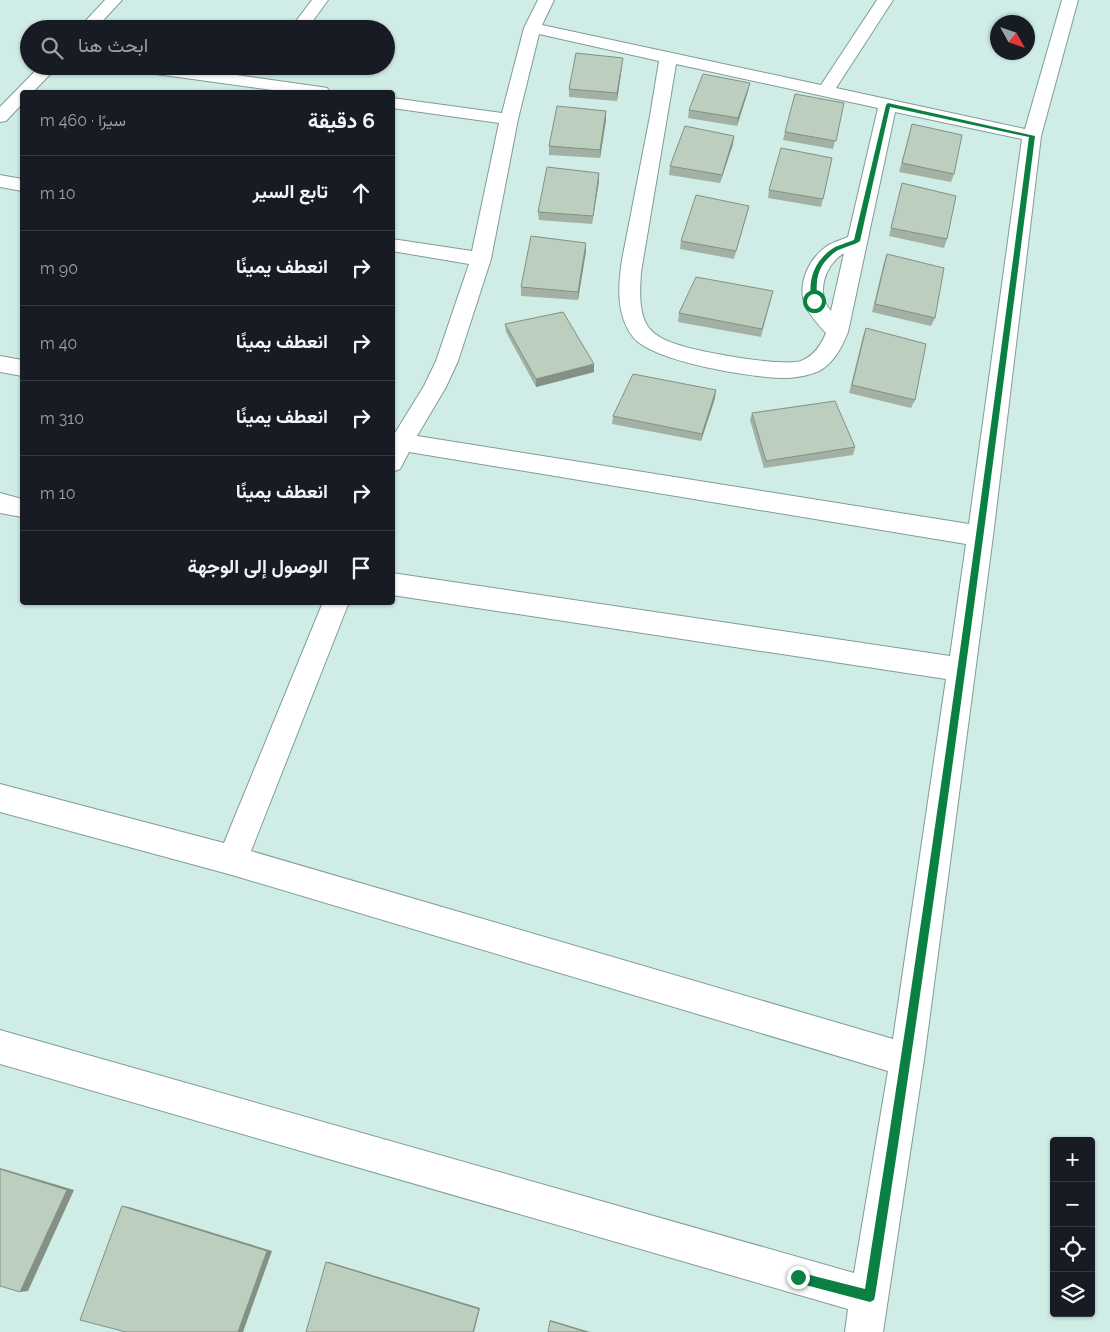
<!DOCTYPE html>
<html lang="ar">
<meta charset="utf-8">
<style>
body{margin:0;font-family:Raleway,Vazirmatn,sans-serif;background:#242831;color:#f1f3f6;direction:rtl}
.controls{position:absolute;right:15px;bottom:15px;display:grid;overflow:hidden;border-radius:5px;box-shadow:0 1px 4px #0004}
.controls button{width:45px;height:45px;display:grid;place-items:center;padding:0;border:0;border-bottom:1px solid #363941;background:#171b24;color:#f1f3f6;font:25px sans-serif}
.compass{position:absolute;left:990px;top:15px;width:45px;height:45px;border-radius:50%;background:#171b24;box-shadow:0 1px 4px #0004;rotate:130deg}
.stop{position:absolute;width:15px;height:15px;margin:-11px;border:4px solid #0b8043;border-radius:50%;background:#fff}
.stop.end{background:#0b8043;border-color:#fff;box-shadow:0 1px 5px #0008}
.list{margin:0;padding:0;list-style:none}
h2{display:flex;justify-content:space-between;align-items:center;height:65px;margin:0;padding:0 20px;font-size:21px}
h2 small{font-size:16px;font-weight:400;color:#9ea1a6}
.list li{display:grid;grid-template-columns:32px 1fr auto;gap:15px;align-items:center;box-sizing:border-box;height:75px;padding:0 20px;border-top:1px solid #363941}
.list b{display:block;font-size:19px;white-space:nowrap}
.list em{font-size:16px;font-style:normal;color:#9ea1a6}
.icon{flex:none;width:28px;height:28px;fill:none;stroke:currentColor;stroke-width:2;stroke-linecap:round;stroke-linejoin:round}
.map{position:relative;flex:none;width:1110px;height:1332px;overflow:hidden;direction:ltr}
.search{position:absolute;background:#171b24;box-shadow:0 1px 4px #0004;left:20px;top:20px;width:375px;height:55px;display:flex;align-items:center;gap:12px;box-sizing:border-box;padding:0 18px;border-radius:28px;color:#9ea1a6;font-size:19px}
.panel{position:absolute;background:#171b24;box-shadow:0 1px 4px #0004;left:20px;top:90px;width:375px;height:515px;border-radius:5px;direction:rtl}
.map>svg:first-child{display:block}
</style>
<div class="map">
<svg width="1110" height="1332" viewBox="0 0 1110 1332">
<rect width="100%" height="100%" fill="#cfece6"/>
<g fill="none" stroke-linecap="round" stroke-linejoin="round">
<!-- street casing -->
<g stroke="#819c96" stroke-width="2">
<path id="street" d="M 105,0 L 122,0 L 95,29 L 78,29 Z
M 312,0 L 328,0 L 307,29 L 290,29 Z
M 538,0 L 554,0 L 542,25 L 821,85 L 877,0 L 893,0 L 836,88 L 1025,129 L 1062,0 L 1078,0 L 1041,136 L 993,536 L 924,1060 L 883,1332 L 845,1332 L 848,1309 L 0,1064 L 0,1030 L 854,1273 L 888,1071 L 232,875 L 0,812 L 0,784 L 224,843 L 323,602 L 349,602 L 251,851 L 893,1039 L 946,679 L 392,595 L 392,573 L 950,656 L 966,544 L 409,452 L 400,469 L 392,472 L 392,432 L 395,433 L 424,386 L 436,361 L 469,264 L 392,251 L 392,239 L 472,251 L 499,123 L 392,108 L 392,98 L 502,113 L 524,28 ZM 539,34 L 659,61 L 650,116 L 622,260 C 618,286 616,315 633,337 C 652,362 757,379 789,378 C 799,377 810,375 819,371 C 834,363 842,347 848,332 L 895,112 L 1022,139 L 969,524 L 417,436 L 446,387 L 458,361 L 491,259 L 518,119 ZM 676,64 L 878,108 L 848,237 C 841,240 833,242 827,246 C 809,258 797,284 805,305 C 810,316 818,324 826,333 C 821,345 814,356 801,361 C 782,367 699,352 679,345 C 669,342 656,337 649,328 C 638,314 640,289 641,272 ZM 844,253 L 831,311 C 815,293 825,265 844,253 Z
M 40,66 L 58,66 L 33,92 L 22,92 L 22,104 L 6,121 L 0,122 L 0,107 Z
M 126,66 L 173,66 L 321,87 L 327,88 L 330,92 L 287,92 L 134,71 L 128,70 Z
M 0,175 L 22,179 L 22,191 L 0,187 Z
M 0,356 L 22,360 L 22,376 L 0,372 Z
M 0,493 L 22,499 L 22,517 L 0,513 Z"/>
</g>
<!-- street -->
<use href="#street" fill="#fff" fill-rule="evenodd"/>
</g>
<!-- wall -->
<path fill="#a2b1a3" d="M 622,66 L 617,101 L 569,97 L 569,89 Z
M 748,91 L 737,126 L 688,118 L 689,110 Z
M 844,103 L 833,149 L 783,140 L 785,132 Z
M 606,111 L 606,120 L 600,158 L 549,155 L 549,146 Z
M 912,124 L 954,174 L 951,182 L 899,172 Z
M 733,144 L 720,183 L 669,175 L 670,166 Z
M 832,158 L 821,207 L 768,198 L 769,190 Z
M 599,173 L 599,181 L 592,224 L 539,220 L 538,212 Z
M 902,183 L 947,239 L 944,248 L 889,236 Z
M 749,206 L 747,214 L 734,259 L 680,249 L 681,241 Z
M 586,251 L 578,300 L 521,296 L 521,287 Z
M 887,254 L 935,318 L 931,326 L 872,312 L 884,262 Z
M 771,299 L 761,337 L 678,322 L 679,313 Z
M 505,324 L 594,372 L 536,387 L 506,332 Z
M 866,328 L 915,400 L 911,408 L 849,393 L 863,336 Z
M 715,398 L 701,441 L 612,424 L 613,416 Z
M 752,413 L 855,447 L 853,455 L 764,468 L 750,420 Z"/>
<!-- shaded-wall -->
<path fill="#849084" d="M 623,58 L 622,66 L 617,101 L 617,93 Z
M 750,83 L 748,91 L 737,126 L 738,118 Z
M 606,111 L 606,120 L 600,158 L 600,150 Z
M 734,136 L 733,144 L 720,183 L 722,175 Z
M 599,173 L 599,181 L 592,224 L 593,216 Z
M 586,243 L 586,251 L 578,300 L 578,292 Z
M 594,364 L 594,372 L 536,387 L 536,379 Z
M 716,390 L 715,398 L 701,441 L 702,434 Z
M 0,1168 L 74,1190 L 28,1291 L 20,1292 Z
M 122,1206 L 129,1207 L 272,1251 L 243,1332 L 238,1332 Z
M 326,1262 L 329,1262 L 480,1308 L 474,1332 Z
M 550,1320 L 590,1332 L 586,1332 L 550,1321 Z"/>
<!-- building -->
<path fill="#bccebd" stroke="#849084" d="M 576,53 L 623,58 L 617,93 L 569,89 Z
M 703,74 L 750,83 L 738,118 L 689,110 Z
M 795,94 L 844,103 L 836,141 L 785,132 Z
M 557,106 L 606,111 L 600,150 L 549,146 Z
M 912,124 L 962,135 L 954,174 L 902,163 Z
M 685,126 L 734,136 L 722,175 L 670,166 Z
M 781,148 L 832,158 L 823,199 L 769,190 Z
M 547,167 L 599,173 L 593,216 L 538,212 Z
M 902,183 L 956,196 L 947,239 L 891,228 Z
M 696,195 L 749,206 L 736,251 L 681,241 Z
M 531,236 L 586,243 L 578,292 L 521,287 Z
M 887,254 L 944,268 L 935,318 L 875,304 Z
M 696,277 L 773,291 L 762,329 L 679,313 Z
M 563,312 L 594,364 L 536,379 L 505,324 Z
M 866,328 L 926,344 L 915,400 L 852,385 Z
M 633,374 L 716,390 L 702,434 L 613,416 Z
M 835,401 L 855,447 L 766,461 L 752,413 Z
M 0,1169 L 67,1190 L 20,1292 L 0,1286 Z
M 122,1206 L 267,1251 L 238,1332 L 126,1332 L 80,1320 Z
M 326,1262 L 479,1309 L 473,1332 L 306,1332 Z
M 550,1321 L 586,1332 L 548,1332 Z"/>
<!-- route -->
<path fill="#0b8043" d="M 888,103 L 1035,136 C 986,523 935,910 875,1296 L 874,1300 L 870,1302 L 798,1283 L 794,1281 L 793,1277 L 794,1273 L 798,1272 L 865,1289 C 926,906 979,522 1029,137 L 890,107 L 860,241 C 853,246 842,247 835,252 C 816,267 816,279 817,301 L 812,302 C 807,282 814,261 832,249 C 838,245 847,243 854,240 L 886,105 Z"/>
</svg>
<div class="controls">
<button>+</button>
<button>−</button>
<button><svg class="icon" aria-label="locate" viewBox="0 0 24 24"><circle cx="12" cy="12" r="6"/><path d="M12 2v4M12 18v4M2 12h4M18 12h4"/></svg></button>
<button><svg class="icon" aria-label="layers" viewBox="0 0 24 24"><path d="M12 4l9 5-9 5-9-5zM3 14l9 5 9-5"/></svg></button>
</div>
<svg class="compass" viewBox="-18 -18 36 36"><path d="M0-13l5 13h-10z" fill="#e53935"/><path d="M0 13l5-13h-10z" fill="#9ea1a6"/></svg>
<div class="stop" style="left:814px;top:301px"></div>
<div class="stop end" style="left:798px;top:1277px"></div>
<div class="search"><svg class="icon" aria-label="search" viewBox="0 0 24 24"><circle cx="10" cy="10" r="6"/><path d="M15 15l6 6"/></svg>ابحث هنا</div>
<section class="panel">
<h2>6 دقيقة<small>سيرًا · 460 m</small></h2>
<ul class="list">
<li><svg class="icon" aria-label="ahead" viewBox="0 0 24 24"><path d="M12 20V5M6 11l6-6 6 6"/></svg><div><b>تابع السير</b></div><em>10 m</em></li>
<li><svg class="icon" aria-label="right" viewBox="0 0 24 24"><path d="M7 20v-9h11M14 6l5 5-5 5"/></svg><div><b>انعطف يمينًا</b></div><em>90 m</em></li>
<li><svg class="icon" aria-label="right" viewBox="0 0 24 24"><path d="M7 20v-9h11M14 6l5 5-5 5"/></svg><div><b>انعطف يمينًا</b></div><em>40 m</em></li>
<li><svg class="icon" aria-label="right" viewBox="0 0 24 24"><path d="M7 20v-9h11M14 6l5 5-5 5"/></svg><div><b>انعطف يمينًا</b></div><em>310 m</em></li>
<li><svg class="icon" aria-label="right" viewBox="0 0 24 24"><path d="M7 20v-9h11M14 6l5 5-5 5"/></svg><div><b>انعطف يمينًا</b></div><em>10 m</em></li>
<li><svg class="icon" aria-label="arrive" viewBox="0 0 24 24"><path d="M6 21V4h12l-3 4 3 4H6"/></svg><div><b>الوصول إلى الوجهة</b></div></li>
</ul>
</section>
</div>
